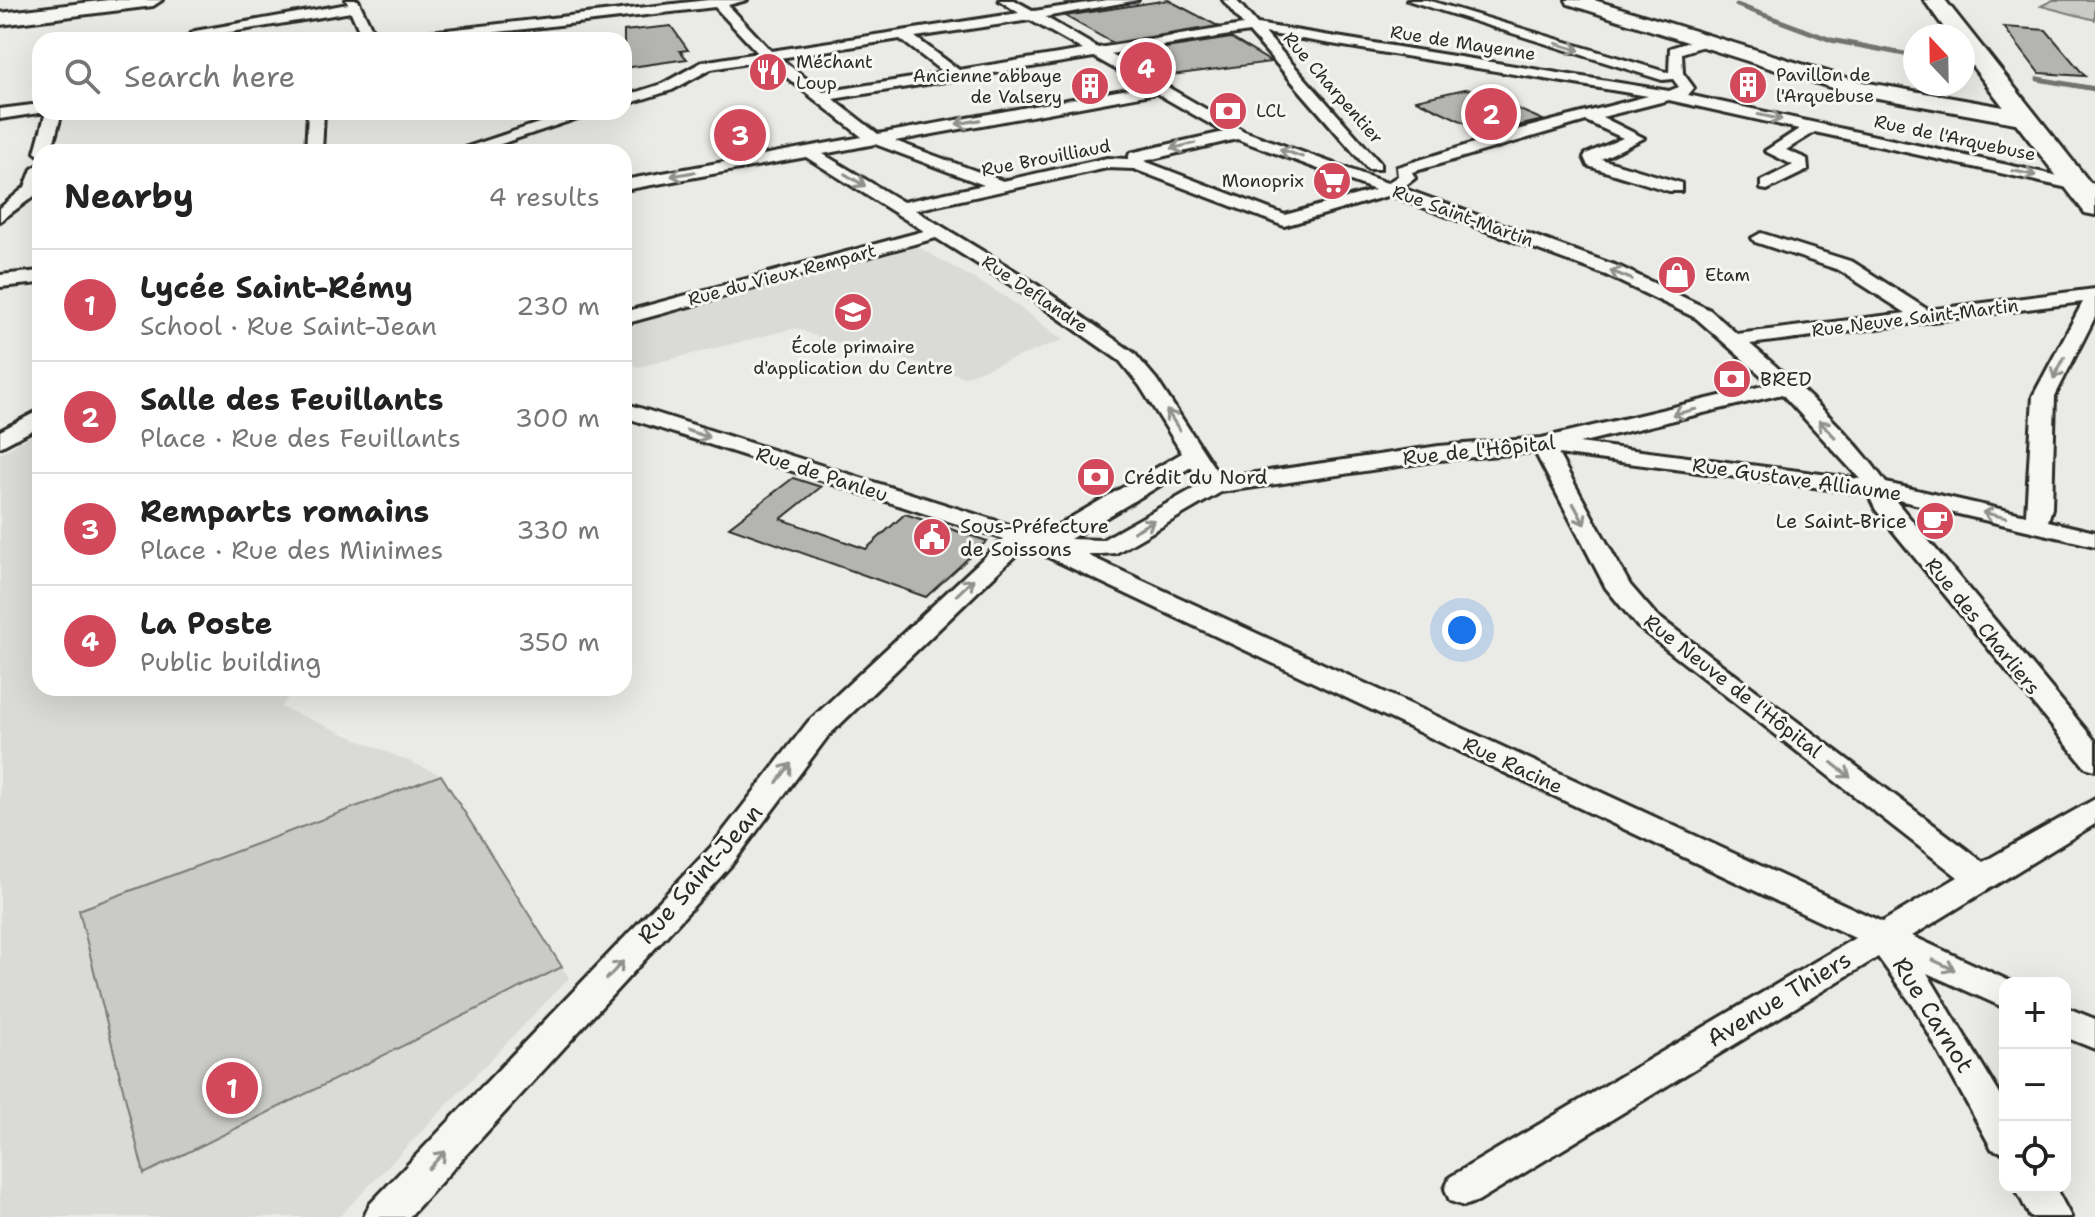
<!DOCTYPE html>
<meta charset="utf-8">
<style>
body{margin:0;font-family:"Shantell Sans",sans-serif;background:#f6f6f6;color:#222}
.controls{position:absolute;right:24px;bottom:24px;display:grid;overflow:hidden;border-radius:16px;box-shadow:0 8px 32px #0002}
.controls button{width:72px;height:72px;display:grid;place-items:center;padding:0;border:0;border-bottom:2px solid #e0e0e0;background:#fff;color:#222;font:40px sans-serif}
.compass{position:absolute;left:1903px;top:24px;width:72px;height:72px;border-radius:50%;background:#fff;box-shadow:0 8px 32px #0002;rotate:338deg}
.you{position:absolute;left:1462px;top:630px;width:28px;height:28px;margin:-20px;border:6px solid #fff;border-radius:50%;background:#1a73e8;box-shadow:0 0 0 12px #1a73e833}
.badge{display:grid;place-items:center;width:52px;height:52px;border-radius:50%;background:#d1495b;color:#fff;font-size:26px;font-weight:700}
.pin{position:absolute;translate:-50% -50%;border:4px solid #fff;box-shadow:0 2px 8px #0006}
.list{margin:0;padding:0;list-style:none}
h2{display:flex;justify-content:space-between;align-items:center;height:104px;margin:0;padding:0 32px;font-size:34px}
h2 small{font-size:26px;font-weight:400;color:#767676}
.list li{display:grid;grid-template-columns:52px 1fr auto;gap:24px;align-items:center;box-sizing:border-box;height:112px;padding:0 32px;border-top:2px solid #e0e0e0}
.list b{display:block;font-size:30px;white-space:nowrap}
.list p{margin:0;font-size:26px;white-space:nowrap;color:#767676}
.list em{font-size:26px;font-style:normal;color:#767676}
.icon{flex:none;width:44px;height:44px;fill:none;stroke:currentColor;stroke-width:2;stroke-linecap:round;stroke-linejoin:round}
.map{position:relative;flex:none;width:2095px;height:1217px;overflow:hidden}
.search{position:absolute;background:#fff;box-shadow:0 8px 32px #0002;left:32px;top:32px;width:600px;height:88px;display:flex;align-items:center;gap:20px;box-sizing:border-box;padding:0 28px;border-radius:24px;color:#767676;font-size:30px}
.panel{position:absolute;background:#fff;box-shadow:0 8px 32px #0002;left:32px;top:144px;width:600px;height:552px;border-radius:24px}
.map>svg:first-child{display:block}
</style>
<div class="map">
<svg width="2095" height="1217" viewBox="0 0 2095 1217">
<rect width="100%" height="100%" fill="#eaeae6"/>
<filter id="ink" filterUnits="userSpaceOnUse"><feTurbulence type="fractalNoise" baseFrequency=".0125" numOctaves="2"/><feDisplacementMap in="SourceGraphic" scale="16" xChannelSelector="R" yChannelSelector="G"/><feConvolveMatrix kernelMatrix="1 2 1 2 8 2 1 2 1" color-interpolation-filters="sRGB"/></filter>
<g filter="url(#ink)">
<!-- built -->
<path fill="#dadad6" d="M 918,247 L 1006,297 L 1063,340 L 964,377 L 940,368 L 823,339 L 796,328 L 639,367 L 624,363 L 624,327 Z
M 40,430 L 40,688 L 295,688 L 281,707 L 441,775 L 569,978 L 339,1217 L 0,1217 L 0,454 Z"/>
<!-- green -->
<path fill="#cacac7" stroke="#7a7a79" stroke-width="2" d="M 2053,0 L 2095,0 L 2095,20 L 2041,6 Z
M 441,775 L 562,967 L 144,1174 L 79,910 Z"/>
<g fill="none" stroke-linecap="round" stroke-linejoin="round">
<!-- stream -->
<path stroke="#727270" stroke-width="5" d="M 1737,5 L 1831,40 L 1915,56
M 2038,79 L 2095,89"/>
</g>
<!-- building -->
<path fill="#b4b4b1" stroke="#2b2b2b" stroke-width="2" d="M 1168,0 L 1218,26 L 1113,43 L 1065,16 Z
M 671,26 L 688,50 L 680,51 L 687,59 L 624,68 L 624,31 Z
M 2004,27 L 2046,30 L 2085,76 L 2039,73 Z
M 1231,38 L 1271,62 L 1172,75 L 1133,53 Z
M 1465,89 L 1474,90 L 1543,120 L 1487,133 L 1416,100 Z
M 793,478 L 821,487 L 781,519 L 866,549 L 905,514 L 987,541 L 926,597 L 729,527 Z"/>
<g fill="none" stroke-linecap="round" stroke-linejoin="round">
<!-- minor casing -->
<g stroke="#2b2b2b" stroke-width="6">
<path id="minor" d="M 346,0 L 358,0 L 375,36 L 371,40 L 356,40 L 361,35 L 351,12 L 183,40 L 195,31 L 348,4 Z
M 708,0 L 747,0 L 728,5 L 771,51 L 1019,13 L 999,0 L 1014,0 L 1034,11 L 1107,0 L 1138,0 L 1045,17 L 1098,48 L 1243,25 L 1223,0 L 1236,0 L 1257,24 L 1669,91 L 1679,87 L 1673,79 L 1662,80 L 1407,0 L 1427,0 L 1669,73 L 1670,48 L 1705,37 L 1712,41 L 1710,44 L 1682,53 L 1683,73 L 1694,88 L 1688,95 L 2095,184 L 2095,194 L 1815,132 L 1786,150 L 1807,159 L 1808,170 L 1767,190 L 1761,189 L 1761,181 L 1793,165 L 1765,151 L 1799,129 L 1669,100 L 1602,117 L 1644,138 L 1601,159 L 1681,183 L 1681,191 L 1669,191 L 1588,166 L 1584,157 L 1586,154 L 1623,138 L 1586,121 L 1412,172 L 1415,178 L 1402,188 L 1620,267 L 1710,310 L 1737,334 L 1906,313 L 1839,270 L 1755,242 L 1752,238 L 1761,233 L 1853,262 L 1928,310 L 2095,289 L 2095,317 L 2055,396 L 2052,508 L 2048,521 L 2095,532 L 2095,546 L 1894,499 L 2095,741 L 2095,770 L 2085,767 L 1876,510 L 1868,494 L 1558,454 L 1630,585 L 1656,615 L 1983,862 L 2095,799 L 2095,824 L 1912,936 L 2014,983 L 2005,983 L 2005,1008 L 1927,973 L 2005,1103 L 2005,1153 L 1992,1149 L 1914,1007 L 1878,957 L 1478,1201 L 1464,1206 L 1450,1201 L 1445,1189 L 1450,1177 L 1855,938 L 1025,546 L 828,736 L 733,863 L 409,1217 L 364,1217 L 370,1204 L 711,847 L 808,722 L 1004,539 L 624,417 L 624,403 L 1041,535 L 1182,453 L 1140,386 L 1120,361 L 1016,288 L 936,238 L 624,324 L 624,312 L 924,231 L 806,157 L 624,190 L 624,180 L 862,137 L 765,60 L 711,69 L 672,90 L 624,105 L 624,96 L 662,84 L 702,62 L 758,53 L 715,7 L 429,40 L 387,40 L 394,36 ZM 1030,20 L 1083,50 L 959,70 L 915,37 ZM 1249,32 L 1368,169 L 1380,169 L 1380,163 L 1265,33 L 1648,96 L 1509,132 L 1397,167 L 1398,176 L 1387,183 L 1244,131 L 1110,54 ZM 900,39 L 944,73 L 823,92 L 780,58 ZM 1094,57 L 1145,86 L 878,134 L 833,99 ZM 1156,93 L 1224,132 L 1130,153 L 1128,159 L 1107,158 L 1003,181 L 895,141 ZM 1237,139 L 1375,190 L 1285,215 L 1144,161 ZM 875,144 L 984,185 L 903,202 L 823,154 ZM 1107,168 L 1134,169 L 1284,226 L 1390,195 L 1606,275 L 1696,318 L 1771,384 L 1542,438 L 1439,446 L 1221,478 L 1156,379 L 1134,353 L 1030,280 L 915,210 ZM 2083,302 L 2033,396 L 2026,515 L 1886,483 C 1849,430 1799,386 1750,344 ZM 1782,394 L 1860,479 L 1579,443 ZM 1535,452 L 1606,588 L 1638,627 L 1958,877 L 1882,922 L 1087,555 L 1116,553 L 1221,492 L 1439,460 ZM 1191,467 L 1202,484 L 1102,540 L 1070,539 Z
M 40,104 L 40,112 L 45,112 L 0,119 L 0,109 Z
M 46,112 L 62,112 L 51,152 L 40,152 L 40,156 L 35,152 Z
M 308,112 L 324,112 L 322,152 L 306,152 Z
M 572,112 L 596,112 L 477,152 L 452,152 Z
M 40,164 L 37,194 L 0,221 L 0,208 L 25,187 L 32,169 Z
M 40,271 L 40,283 L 0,287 L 0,275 Z
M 40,410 L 40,426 L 0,447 L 0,431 Z
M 2065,1007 L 2095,1019 L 2095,1049 L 2065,1037 Z
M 2015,1187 L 2055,1187 L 2071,1217 L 2030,1217 Z"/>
</g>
<!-- secondary casing -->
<g stroke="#2b2b2b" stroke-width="6">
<path id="secondary" d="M 108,0 L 162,0 L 153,6 L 0,25 L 0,13 Z
M 1566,0 L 1594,0 L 1857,81 L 2026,111 L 2037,118 L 2026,125 L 1845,92 L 1568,4 Z"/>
</g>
<!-- primary casing -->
<g stroke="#2b2b2b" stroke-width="6">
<path id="primary" d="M 1924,0 L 1945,0 L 2095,189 L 2095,215 L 2085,213 L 1963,54 L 1963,36 L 1950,36 Z"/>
</g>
<!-- minor -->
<use href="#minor" fill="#f6f6f2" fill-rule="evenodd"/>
<!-- secondary -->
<use href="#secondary" fill="#f6f6f2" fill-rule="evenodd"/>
<!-- primary -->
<use href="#primary" fill="#f6f6f2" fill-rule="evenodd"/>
</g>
<!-- one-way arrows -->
<defs><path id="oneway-shaft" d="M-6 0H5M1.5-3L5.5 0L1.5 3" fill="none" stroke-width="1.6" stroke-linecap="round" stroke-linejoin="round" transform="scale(2)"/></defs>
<g stroke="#90908e">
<use href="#oneway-shaft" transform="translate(1568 47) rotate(17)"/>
<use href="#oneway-shaft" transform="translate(1770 117) rotate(12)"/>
<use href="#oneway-shaft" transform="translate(968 122) rotate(170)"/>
<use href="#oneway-shaft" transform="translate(1183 146) rotate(167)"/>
<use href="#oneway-shaft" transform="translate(1291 153) rotate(-160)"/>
<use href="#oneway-shaft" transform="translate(2024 173) rotate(12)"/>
<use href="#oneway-shaft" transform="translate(683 174) rotate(170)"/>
<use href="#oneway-shaft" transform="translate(855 180) rotate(31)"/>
<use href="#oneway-shaft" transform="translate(1621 275) rotate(-158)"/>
<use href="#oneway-shaft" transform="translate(2059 368) rotate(118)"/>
<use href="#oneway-shaft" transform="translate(1684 412) rotate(167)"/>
<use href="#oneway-shaft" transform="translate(1173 420) rotate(-123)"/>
<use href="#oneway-shaft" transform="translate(1827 429) rotate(-134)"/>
<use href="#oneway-shaft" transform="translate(698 434) rotate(18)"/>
<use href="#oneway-shaft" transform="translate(1579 514) rotate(62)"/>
<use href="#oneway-shaft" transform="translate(1994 515) rotate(-167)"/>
<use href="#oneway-shaft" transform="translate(1144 526) rotate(-30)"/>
<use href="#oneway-shaft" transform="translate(965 587) rotate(-44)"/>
<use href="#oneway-shaft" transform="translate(1841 770) rotate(38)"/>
<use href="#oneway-shaft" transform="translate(784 773) rotate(-53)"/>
<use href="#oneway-shaft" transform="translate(1944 965) rotate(25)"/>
<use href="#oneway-shaft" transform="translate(615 970) rotate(-47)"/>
<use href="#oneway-shaft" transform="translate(437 1160) rotate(-47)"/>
</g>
</g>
<!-- icons -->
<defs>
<g id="restaurant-disc" transform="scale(2)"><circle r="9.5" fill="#d1495b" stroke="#f6f6f2"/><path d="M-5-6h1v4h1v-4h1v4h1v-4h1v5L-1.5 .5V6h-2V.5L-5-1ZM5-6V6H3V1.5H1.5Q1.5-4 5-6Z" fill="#fff"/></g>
<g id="building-disc" transform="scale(2)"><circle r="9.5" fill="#d1495b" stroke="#f6f6f2"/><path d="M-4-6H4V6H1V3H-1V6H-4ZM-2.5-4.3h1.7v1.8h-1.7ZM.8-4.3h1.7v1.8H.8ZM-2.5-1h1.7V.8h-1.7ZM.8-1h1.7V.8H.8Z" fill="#fff"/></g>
<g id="bank-disc" transform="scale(2)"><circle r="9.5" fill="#d1495b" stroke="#f6f6f2"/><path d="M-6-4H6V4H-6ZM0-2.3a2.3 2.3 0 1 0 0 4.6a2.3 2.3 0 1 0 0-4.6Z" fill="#fff"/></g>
<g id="supermarket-disc" transform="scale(2)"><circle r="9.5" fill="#d1495b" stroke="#f6f6f2"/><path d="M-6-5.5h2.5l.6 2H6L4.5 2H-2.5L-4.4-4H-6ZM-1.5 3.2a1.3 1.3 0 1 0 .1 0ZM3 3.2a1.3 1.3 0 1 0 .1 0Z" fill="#fff"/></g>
<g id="shop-disc" transform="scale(2)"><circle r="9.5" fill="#d1495b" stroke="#f6f6f2"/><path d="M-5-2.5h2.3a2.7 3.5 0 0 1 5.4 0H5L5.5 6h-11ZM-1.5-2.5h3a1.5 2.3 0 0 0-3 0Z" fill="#fff"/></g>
<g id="school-disc" transform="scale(2)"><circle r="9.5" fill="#d1495b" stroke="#f6f6f2"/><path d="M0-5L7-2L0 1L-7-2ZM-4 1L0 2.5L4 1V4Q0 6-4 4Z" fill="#fff"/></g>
<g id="cafe-disc" transform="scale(2)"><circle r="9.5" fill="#d1495b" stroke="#f6f6f2"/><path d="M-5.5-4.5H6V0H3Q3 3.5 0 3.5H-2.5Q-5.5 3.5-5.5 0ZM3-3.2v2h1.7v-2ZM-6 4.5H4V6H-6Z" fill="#fff"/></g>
<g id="civic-disc" transform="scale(2)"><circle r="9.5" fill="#d1495b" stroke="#f6f6f2"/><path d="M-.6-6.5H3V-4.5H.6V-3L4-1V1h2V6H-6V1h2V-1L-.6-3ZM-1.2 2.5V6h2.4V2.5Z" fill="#fff"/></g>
</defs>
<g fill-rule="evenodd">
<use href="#restaurant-disc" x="768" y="72"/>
<use href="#building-disc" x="1748" y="85"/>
<use href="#building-disc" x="1090" y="86"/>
<use href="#bank-disc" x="1228" y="111"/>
<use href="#supermarket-disc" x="1332" y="181"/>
<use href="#shop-disc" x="1677" y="275"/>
<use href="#school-disc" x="853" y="312"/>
<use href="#bank-disc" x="1732" y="379"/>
<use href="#bank-disc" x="1096" y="477"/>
<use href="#cafe-disc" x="1935" y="521"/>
<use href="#civic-disc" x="932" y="537"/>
</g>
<g text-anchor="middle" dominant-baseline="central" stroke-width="6" stroke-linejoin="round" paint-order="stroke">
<!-- far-street labels -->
<g font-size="18" fill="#2b2b2b" stroke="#f6f6f2">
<text transform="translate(1463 43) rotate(9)">Rue de Mayenne</text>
<text transform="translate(1333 88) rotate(49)">Rue Charpentier</text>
<text transform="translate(1955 138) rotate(12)">Rue de l'Arquebuse</text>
<text transform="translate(1046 158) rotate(-11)">Rue Brouilliaud</text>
<text transform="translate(1463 216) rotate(20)">Rue Saint-Martin</text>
<text transform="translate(782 275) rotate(-15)">Rue du Vieux Rempart</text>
<text transform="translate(1035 294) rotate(34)">Rue Deflandre</text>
<text transform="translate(1915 318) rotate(-7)">Rue Neuve Saint-Martin</text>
</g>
<!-- far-poi labels -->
<g font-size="18" fill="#2b2b2b" stroke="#f6f6f2" text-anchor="start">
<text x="796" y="62">Méchant<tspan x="796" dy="21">Loup</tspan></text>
<text x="1776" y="75">Pavillon de<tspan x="1776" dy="21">l'Arquebuse</tspan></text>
<text x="1062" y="76" text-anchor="end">Ancienne abbaye<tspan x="1062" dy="21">de Valsery</tspan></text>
<text x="1256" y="111">LCL</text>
<text x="1304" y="181" text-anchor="end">Monoprix</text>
<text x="1705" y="275">Etam</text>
<text x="853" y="347" text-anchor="middle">École primaire<tspan x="853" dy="21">d'application du Centre</tspan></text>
</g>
<!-- poi labels -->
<g font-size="20" fill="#2b2b2b" stroke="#f6f6f2" text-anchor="start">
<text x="1760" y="379">BRED</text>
<text x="1124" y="477">Crédit du Nord</text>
<text x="1907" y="521" text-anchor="end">Le Saint-Brice</text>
<text x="960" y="526">Sous-Préfecture<tspan x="960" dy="23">de Soissons</tspan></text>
</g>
<!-- street labels -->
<g font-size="20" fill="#2b2b2b" stroke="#f6f6f2">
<text transform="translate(1479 450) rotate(-6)">Rue de l'Hôpital</text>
<text transform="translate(822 474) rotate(18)">Rue de Panleu</text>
<text transform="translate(1797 479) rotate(8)">Rue Gustave Alliaume</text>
<text transform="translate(1983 626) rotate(51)">Rue des Charliers</text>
<text transform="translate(1733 686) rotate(38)">Rue Neuve de l'Hôpital</text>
<text transform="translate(1513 765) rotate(25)">Rue Racine</text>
</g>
<!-- near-street labels -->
<g font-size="24" fill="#2b2b2b" stroke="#f6f6f2">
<text transform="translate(700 874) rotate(-49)">Rue Saint-Jean</text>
<text transform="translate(1779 999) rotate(-31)">Avenue Thiers</text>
<text transform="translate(1933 1015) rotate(58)">Rue Carnot</text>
</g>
</g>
</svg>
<div class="controls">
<button>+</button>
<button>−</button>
<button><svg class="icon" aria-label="locate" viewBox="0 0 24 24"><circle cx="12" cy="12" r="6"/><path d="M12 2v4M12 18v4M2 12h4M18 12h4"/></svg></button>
</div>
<svg class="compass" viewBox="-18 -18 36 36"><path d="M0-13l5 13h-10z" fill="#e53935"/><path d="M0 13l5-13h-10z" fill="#767676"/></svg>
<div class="you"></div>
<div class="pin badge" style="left:232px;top:1088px">1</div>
<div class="pin badge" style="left:1491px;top:114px">2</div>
<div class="pin badge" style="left:740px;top:135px">3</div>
<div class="pin badge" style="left:1146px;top:68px">4</div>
<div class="search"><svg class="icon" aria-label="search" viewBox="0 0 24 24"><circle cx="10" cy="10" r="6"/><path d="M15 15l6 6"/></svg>Search here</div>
<section class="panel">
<h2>Nearby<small>4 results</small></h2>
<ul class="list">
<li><span class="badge">1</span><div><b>Lycée Saint-Rémy</b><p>School · Rue Saint-Jean</p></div><em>230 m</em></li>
<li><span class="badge">2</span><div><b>Salle des Feuillants</b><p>Place · Rue des Feuillants</p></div><em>300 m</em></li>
<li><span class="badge">3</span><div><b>Remparts romains</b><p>Place · Rue des Minimes</p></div><em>330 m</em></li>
<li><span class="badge">4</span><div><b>La Poste</b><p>Public building</p></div><em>350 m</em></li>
</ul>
</section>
</div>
